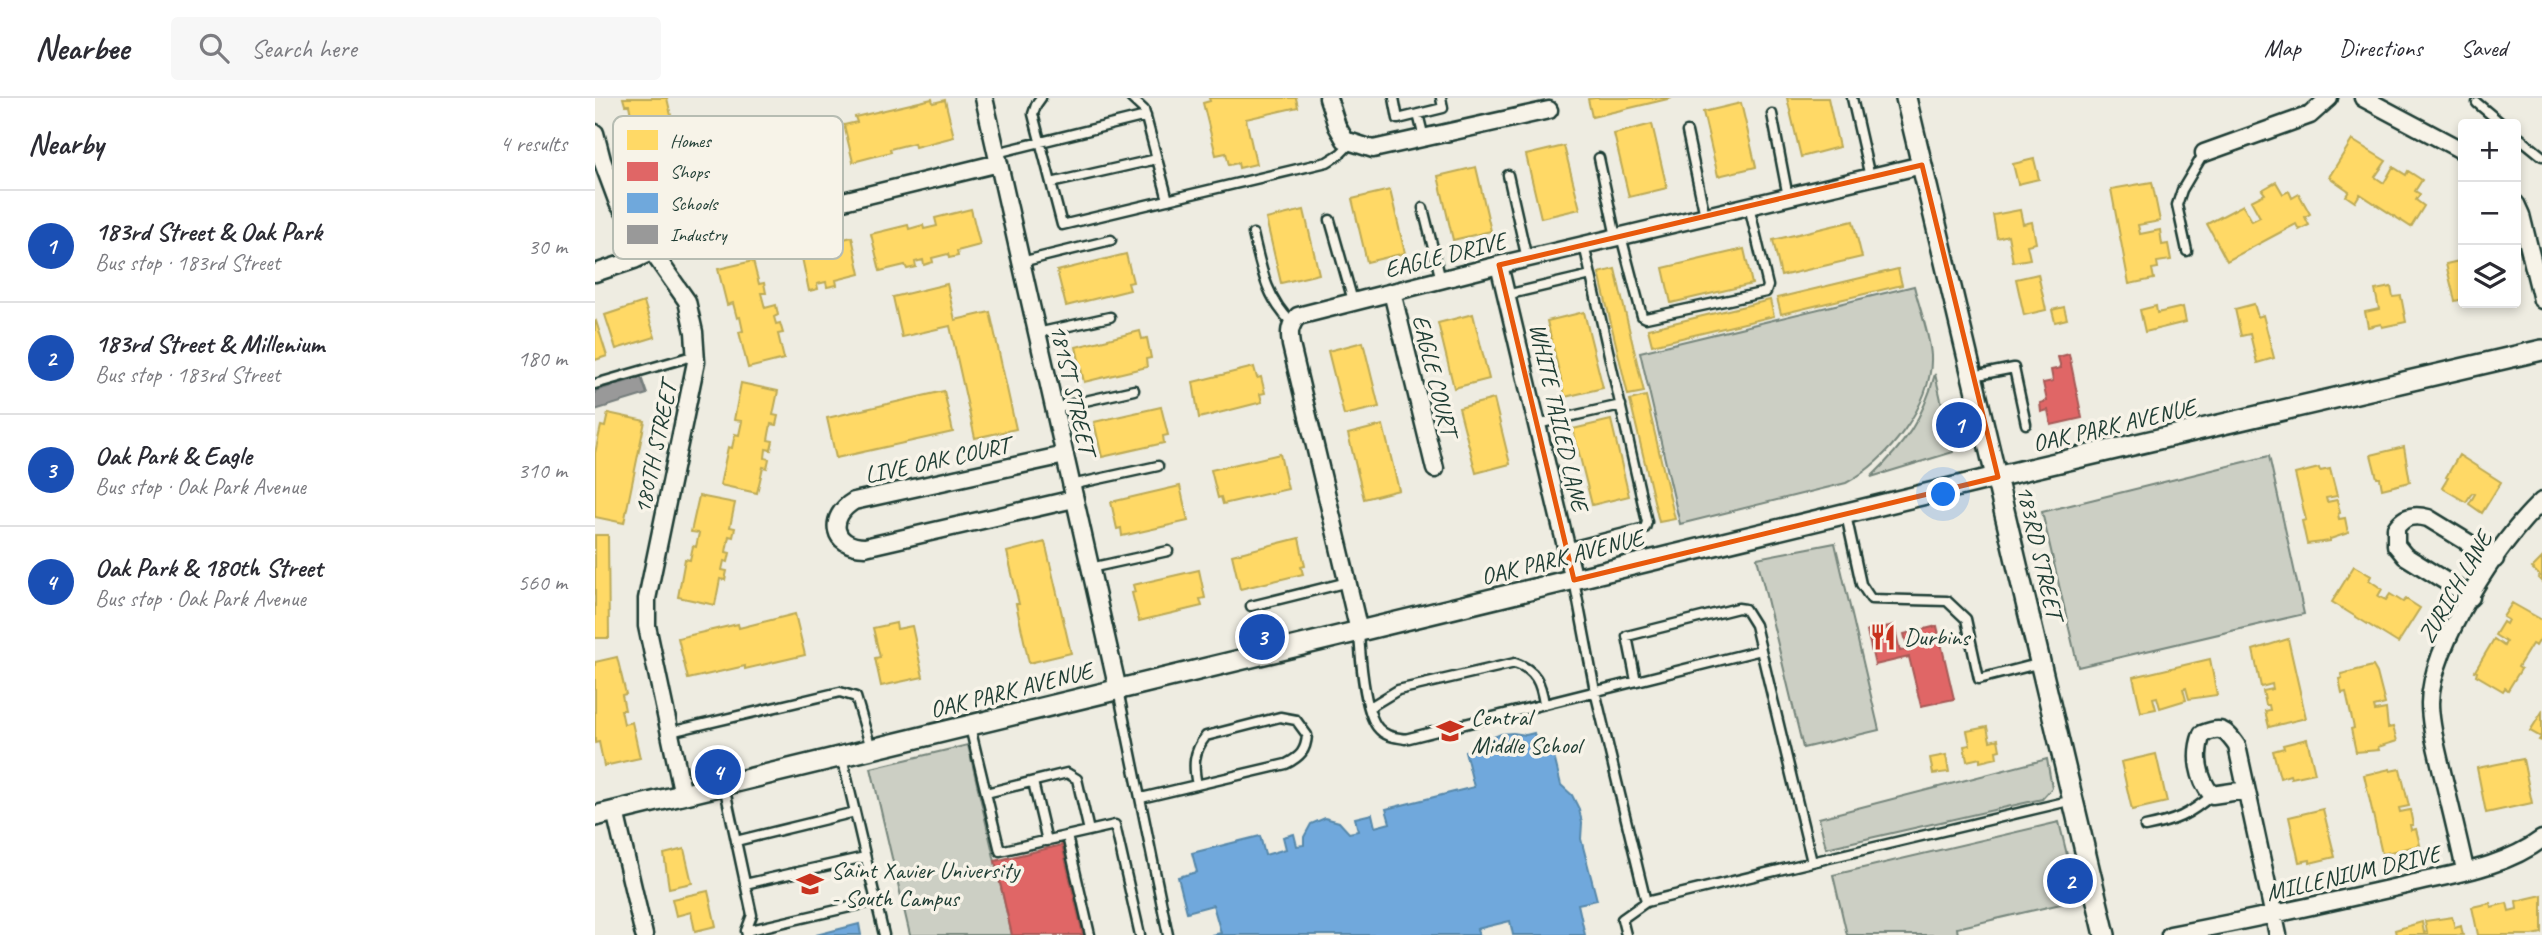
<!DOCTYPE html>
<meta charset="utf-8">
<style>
body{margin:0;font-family:Caveat,sans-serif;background:#f7f7f7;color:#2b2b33}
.controls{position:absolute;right:21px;top:21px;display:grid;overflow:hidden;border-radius:7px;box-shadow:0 4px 10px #0003}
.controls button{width:63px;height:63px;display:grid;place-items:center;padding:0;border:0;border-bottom:2px solid #e1e1e2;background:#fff;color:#2b2b33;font:35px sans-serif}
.you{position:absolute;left:1349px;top:397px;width:24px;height:24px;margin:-18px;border:5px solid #fff;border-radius:50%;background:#1a73e8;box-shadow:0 0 0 10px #1a73e833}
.badge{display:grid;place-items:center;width:46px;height:46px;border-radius:50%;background:#7c3aed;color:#fff;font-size:23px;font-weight:700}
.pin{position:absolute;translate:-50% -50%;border:4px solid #fff;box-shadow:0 2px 7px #0006}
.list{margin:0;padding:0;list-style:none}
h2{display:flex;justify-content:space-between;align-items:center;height:91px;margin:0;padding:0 28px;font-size:30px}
h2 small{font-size:23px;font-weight:400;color:#7c7c81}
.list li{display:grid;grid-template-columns:46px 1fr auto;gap:21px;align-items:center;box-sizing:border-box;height:112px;padding:0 28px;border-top:2px solid #e1e1e2}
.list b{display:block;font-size:26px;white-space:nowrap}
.list p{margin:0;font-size:23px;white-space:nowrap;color:#7c7c81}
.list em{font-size:23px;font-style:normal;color:#7c7c81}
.icon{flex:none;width:38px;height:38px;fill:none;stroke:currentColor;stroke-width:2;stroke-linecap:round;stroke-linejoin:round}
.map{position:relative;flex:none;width:1947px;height:837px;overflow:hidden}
header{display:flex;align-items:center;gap:42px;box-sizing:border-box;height:98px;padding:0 35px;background:#fff;border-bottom:2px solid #e1e1e2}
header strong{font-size:33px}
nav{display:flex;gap:38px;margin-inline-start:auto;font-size:24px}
.search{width:490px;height:63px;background:#f7f7f7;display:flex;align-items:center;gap:18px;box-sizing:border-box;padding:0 24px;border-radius:7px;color:#7c7c81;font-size:26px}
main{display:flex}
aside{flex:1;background:#fff}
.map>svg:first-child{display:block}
</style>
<header>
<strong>Nearbee</strong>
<div class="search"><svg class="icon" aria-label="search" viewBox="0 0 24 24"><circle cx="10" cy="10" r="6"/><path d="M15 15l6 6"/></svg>Search here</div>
<nav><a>Map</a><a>Directions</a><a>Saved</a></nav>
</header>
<main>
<aside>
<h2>Nearby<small>4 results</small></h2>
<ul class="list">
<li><span class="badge" style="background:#1a4fb4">1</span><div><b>183rd Street &amp; Oak Park</b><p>Bus stop · 183rd Street</p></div><em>30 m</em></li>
<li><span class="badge" style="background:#1a4fb4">2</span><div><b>183rd Street &amp; Millenium</b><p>Bus stop · 183rd Street</p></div><em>180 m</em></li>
<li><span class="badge" style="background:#1a4fb4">3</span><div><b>Oak Park &amp; Eagle</b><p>Bus stop · Oak Park Avenue</p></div><em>310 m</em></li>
<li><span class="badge" style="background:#1a4fb4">4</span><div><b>Oak Park &amp; 180th Street</b><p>Bus stop · Oak Park Avenue</p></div><em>560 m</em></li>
</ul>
</aside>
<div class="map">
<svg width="1947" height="837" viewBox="0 0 1947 837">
<rect width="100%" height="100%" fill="#eeece1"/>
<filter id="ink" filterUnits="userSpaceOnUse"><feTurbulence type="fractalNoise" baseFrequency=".0143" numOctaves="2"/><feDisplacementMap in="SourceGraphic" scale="14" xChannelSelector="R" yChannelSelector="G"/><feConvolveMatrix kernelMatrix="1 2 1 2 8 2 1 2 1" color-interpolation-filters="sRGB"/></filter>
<g filter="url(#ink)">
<!-- green -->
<path fill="#cccfc4" stroke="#76867c" stroke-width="2" d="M 1319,188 C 1324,209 1335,237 1336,258 C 1338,306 1292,364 1251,385 L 1085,426 L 1045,254 Z
M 1340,276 L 1358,354 L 1276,379 C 1309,347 1328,321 1340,276 Z
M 1674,358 L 1709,516 L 1483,569 L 1447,414 Z
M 1240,445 L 1284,632 L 1208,650 L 1162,460 Z
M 373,647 L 417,837 L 315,837 L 276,670 Z
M 1452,661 L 1457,690 L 1447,701 L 1231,750 L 1224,720 Z
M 1464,724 L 1483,802 L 1362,830 L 1363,837 L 1252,837 L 1238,777 Z"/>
<!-- homes -->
<path fill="#ffd966" stroke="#bcaa57" stroke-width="2" d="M 28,0 L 72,0 L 83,48 L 79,49 L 82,61 L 45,70 L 36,32 L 39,31 L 34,7 L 30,7 Z
M 614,0 L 701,0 L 703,9 L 651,21 L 661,66 L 644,70 L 643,65 L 634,67 L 631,55 L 621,57 L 608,5 L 615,3 Z
M 1000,0 L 1077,0 L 997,19 L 993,1 Z
M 1192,0 L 1233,0 L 1244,49 L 1206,59 Z
M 337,1 L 338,5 L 350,2 L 359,39 L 320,49 L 319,45 L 295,51 L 296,54 L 258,64 L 249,27 L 262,24 L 260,19 Z
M 1146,5 L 1161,69 L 1123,78 L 1108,14 Z
M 1057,26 L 1072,90 L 1034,99 L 1019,36 Z
M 1757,42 L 1791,63 L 1780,79 L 1789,85 L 1798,69 L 1811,77 L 1813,73 L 1827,82 L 1820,93 L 1825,96 L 1821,102 L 1829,108 L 1816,129 L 1765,96 L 1760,104 L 1751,98 L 1754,93 L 1734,79 Z
M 969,48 L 985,111 L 946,120 L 931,57 Z
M 1439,61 L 1444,81 L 1423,86 L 1418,66 Z
M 881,69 L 896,133 L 858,142 L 843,78 Z
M 1557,84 L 1565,123 L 1543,127 L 1545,136 L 1565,132 L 1567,147 L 1573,146 L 1576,162 L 1562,164 L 1563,170 L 1557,171 L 1559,181 L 1534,186 L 1516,91 Z
M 1681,84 L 1688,96 L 1694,93 L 1697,100 L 1704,96 L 1715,116 L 1710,119 L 1714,127 L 1704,132 L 1701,126 L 1632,163 L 1612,126 L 1648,107 L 1657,123 L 1665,119 L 1656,103 L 1670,96 L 1667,92 Z
M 795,92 L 810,155 L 772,164 L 757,101 Z
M 376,111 L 385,147 L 362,153 L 363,158 L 354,160 L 353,156 L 337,160 L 338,164 L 329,167 L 328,162 L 320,164 L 321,169 L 312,171 L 310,167 L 285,173 L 276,136 L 313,127 L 314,131 L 328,127 L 329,131 L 342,128 L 340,120 Z
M 709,112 L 724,176 L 686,185 L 671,121 Z
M 1425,112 L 1428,126 L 1437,124 L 1441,145 L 1432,147 L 1435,161 L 1418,164 L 1413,137 L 1402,140 L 1398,117 Z
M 1258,123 L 1267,159 L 1186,178 L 1178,142 Z
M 257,139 L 265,176 L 241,182 L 242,187 L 232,189 L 231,184 L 222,186 L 223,191 L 214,193 L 206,155 L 220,152 L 219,148 Z
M 1149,151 L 1157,186 L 1076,205 L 1068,170 Z
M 531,156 L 538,184 L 533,185 L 535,192 L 471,208 L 462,173 Z
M 1868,162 L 1868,201 L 1860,203 L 1851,166 Z
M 158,163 L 164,186 L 169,185 L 171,195 L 166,195 L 170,210 L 181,207 L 183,217 L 179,219 L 181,226 L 185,225 L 188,235 L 183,236 L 189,261 L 153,270 L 144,234 L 148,233 L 145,219 L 142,220 L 138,205 L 132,207 L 123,171 Z
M 1020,171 L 1049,294 L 1033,297 L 1004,175 Z
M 1303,171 L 1307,187 L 1186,216 L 1182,200 Z
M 1443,176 L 1451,212 L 1429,217 L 1421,181 Z
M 352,186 L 360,222 L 395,214 L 421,331 L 380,340 L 355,228 L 307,239 L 298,199 Z
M 1796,189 L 1798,199 L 1806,198 L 1811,224 L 1787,229 L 1786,226 L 1773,229 L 1770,214 L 1784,211 L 1780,192 Z
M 1175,202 L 1179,218 L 1057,247 L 1053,231 Z
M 49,204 L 60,239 L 21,251 L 10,217 Z
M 1659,206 L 1663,219 L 1668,217 L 1679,260 L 1662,265 L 1655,236 L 1646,238 L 1640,211 Z
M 1561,208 L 1562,215 L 1588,209 L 1591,224 L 1550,234 L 1545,212 Z
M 1469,209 L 1472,221 L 1460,224 L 1457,212 Z
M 989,214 L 1008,290 L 970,299 L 952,223 Z
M 878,216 L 894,281 L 859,290 L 843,225 Z
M 1,223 L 12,258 L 0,262 L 0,224 Z
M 545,233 L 547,241 L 552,240 L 556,260 L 551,261 L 552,269 L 489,284 L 481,249 Z
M 768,244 L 784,309 L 749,317 L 733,253 Z
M 659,269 L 662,280 L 666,279 L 670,295 L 665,296 L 667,304 L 604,320 L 598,284 Z
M 146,285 L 183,293 L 178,317 L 183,318 L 181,327 L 176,326 L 173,342 L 178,343 L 176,352 L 171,351 L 170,360 L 174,361 L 172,370 L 168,369 L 162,395 L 125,387 L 133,349 L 137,350 L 140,336 L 144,337 L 147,323 L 139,322 Z
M 349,293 L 358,334 L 241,360 L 232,320 Z
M 1051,298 L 1080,421 L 1064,424 L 1035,302 Z
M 899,301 L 915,366 L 881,375 L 864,310 Z
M 566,309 L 573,337 L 568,338 L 569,345 L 507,359 L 499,324 Z
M 13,315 L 50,323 L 29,425 L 0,419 L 0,355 L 6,328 L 10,329 Z
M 1016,322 L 1034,398 L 997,407 L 978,331 Z
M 788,327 L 804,392 L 769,401 L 753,336 Z
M 1809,349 L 1815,384 L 1787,391 L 1785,380 L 1782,380 L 1776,357 Z
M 685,356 L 693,391 L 628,406 L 626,399 L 623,400 L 616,372 Z
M 1864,357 L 1906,384 L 1887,415 L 1874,406 L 1880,396 L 1877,395 L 1871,404 L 1847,390 L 1853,380 L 1851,379 Z
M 1724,370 L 1725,373 L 1735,371 L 1742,398 L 1731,400 L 1732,404 L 1742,402 L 1745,415 L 1743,416 L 1744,421 L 1750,420 L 1753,435 L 1735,441 L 1735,443 L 1712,446 L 1707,423 L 1711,422 L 1700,376 Z
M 585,388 L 593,423 L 527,438 L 526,430 L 522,431 L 516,404 Z
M 104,398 L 140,405 L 135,429 L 140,430 L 138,439 L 134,438 L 131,454 L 135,455 L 133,464 L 129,463 L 127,472 L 132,473 L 130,482 L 125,481 L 120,507 L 83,499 L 90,461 L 95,462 L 98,448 L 101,449 L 104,435 L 96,434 Z
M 0,437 L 13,437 L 14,540 L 0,540 Z
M 704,440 L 710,468 L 706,469 L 708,476 L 645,491 L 637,457 Z
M 450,444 L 476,555 L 434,565 L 421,506 L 424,506 L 412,454 Z
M 1947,460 L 1947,484 L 1943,480 L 1945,478 L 1937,470 Z
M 1759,468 L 1776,478 L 1774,482 L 1787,491 L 1783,498 L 1791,502 L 1795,496 L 1808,504 L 1811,501 L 1825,510 L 1803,545 L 1737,504 Z
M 604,472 L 610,500 L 605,501 L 607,508 L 544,523 L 537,495 L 540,494 L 538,487 Z
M 1917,505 L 1947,522 L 1947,538 L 1941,548 L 1937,546 L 1923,569 L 1926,571 L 1913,592 L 1910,590 L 1908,593 L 1881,577 L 1882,574 L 1880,573 L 1899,541 L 1909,548 L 1911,544 L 1900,537 L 1908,524 L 1911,526 L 1913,522 L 1908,519 Z
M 200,516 L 210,557 L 150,571 L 150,568 L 93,581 L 83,540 L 143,526 L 144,530 Z
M 301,525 L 302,531 L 317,528 L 328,579 L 286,588 L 280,560 L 285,559 L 278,530 Z
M 1693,541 L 1711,620 L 1674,629 L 1670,613 L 1675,612 L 1674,607 L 1671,607 L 1668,593 L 1678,591 L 1677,586 L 1666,589 L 1658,552 Z
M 22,559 L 31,596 L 27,597 L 30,612 L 26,612 L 29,626 L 37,624 L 45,660 L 9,668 L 4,644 L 0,645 L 0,564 Z
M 1615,561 L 1622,597 L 1594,601 L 1591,590 L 1588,591 L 1591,602 L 1565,610 L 1562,599 L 1558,600 L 1561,611 L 1546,614 L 1538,579 Z
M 1778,568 L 1782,575 L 1790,606 L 1779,609 L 1780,613 L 1791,611 L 1793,630 L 1798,629 L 1802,643 L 1783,649 L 1784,652 L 1761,654 L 1756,631 L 1759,630 L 1751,594 L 1747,595 L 1744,581 L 1747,580 L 1746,576 Z
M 1947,614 L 1947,643 L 1944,642 L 1946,639 L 1935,633 Z
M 1392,629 L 1395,643 L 1403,641 L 1405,652 L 1401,653 L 1402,660 L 1385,664 L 1385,660 L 1372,663 L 1369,648 L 1375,647 L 1372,633 Z
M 1712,641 L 1720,675 L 1696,680 L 1695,677 L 1685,680 L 1678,653 L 1689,650 L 1688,647 Z
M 1561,656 L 1572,704 L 1537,712 L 1526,664 Z
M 1351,657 L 1354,674 L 1338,676 L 1335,660 Z
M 1928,661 L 1937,705 L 1891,715 L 1882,670 Z
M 1795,671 L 1795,673 L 1805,671 L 1814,708 L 1804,710 L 1805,714 L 1815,712 L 1818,727 L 1815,727 L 1816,732 L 1821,731 L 1825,747 L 1787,756 L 1769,677 Z
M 1728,711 L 1740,759 L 1715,765 L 1715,762 L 1704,764 L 1694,719 Z
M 89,751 L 97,785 L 74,790 L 69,756 Z
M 113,793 L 121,828 L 100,833 L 96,814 L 81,818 L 77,801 Z
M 1947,797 L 1947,835 L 1938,837 L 1883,837 L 1877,809 L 1895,805 L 1896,809 L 1912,805 L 1914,813 L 1922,811 L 1921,803 Z
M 1857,819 L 1860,830 L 1866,828 L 1868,837 L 1801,837 L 1800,832 L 1827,824 L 1829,835 L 1832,834 L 1830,823 Z"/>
<!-- shops -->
<path fill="#e06666" stroke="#a65a57" stroke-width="2" d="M 1474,256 L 1487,320 L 1456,327 L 1453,312 L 1446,314 L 1445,305 L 1452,303 L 1448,285 L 1458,283 L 1456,272 L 1466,270 L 1463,259 Z
M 1299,527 L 1305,553 L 1313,551 L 1309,536 L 1342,528 L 1359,601 L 1326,608 L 1314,559 L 1280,567 L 1272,533 Z
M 467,747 L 488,837 L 417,837 L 400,763 Z"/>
<!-- schools -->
<path fill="#6fa8dc" stroke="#5788aa" stroke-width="2" d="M 918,635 L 931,637 L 939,635 L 943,650 L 956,646 L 966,687 L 977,697 L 984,711 L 987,725 L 986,741 L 1002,802 L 983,806 L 990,837 L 918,837 L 915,823 L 882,831 L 884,837 L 616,837 L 626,835 L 618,807 L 592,814 L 583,779 L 602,774 L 597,755 L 665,738 L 670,757 L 691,751 L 688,739 L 699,736 L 702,748 L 709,747 L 709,739 L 716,726 L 730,720 L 744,724 L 754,735 L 763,733 L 760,720 L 777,716 L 780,729 L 795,725 L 791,711 L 879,689 L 870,653 L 884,649 L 894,641 L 906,636 Z
M 264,826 L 266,837 L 221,837 Z"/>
<!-- industry -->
<path fill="#999" stroke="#747d7b" stroke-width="2" d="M 46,279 L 52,296 L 0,312 L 0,293 Z"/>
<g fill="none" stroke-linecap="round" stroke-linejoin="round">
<!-- service casing -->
<g stroke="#1f3d34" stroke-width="13">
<path id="service" d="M 446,0 L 441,7 L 438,16 L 467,127 L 732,64 L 745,56 L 756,45
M 536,0 L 549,12 L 573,102
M 799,0 L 803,21 L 848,10 L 846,0
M 1257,0 L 1275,79
M 1882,5 L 1907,26
M 823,16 L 829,40
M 1177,16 L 1193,99
M 1092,34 L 1110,118
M 1921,37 L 1947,58
M 401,55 L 551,18
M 1004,60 L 1021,139
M 913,77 L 932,161
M 456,85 L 562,61
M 828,110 L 846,182
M 735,122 L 758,203
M 658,136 C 666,169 671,200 697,225
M 1026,138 L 1047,218 L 1051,220 L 1171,194 L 1173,188 L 1154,108
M 1592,153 L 1582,107 L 1587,92 L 1609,55
M 426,164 L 516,142
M 911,197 L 996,177
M 442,235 L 515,219
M 1378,278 L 1419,270 L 1431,326
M 0,286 L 101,257
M 459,310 L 539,292
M 942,326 L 1026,307
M 476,387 L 563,368
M 1251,417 L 1266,486 L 1276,501 L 1352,503 L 1371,521 L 1384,581 L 1446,565
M 971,450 L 1050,430 L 1052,424 L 989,147
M 495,470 L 573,453
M 979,482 L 1000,593 L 1051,804 L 1217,764 L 1160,527 L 1150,511 L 1143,510 L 1032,538 L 1041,583
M 656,508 L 753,484
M 764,533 C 765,555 769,616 784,631 C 791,639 801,639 810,641 L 1166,552
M 523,592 L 573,837
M 775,609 L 803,592 L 920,565 C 941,572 946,585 949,606
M 375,629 L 405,753 L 520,727 L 545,837
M 75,634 L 245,594 L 261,599 L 276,650
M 247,659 L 289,837
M 438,684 L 452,743
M 129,687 L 157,817 L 151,833 L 152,837
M 391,695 L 472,675 L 482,681 L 494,733
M 546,700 L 691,666 C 705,659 711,653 712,637 L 701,622 L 685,619 L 611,638 C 598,654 598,668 602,687
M 1550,729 C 1580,723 1594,717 1617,697
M 472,738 L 495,837
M 141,743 L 260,714
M 1217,764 L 1478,702
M 150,786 L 270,759
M 151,833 L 281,803
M 1031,837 L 1027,821 L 1051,804"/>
</g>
<!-- minor casing -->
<g stroke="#1f3d34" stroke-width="21">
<path id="minor" d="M 389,0 L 523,592
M 733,0 L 742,28 L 750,42 L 778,51 L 954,12
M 1768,0 L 1868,53
M 0,35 L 7,62 L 23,105 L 92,203 L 99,234 L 101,264 L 52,501 L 52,528 L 88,697
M 1609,55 L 1715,17 L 1734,0
M 1921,106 L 1926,117 L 1947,202
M 904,167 L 979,482
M 0,175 L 39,162 L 72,146 L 404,65
M 797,194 L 840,371
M 470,357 L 259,403 C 232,419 237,449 270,449 L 479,401
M 1876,499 L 1810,458 L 1801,447 L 1801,430 C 1809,418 1819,416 1833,420 L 1900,461
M 764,533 L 696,247 C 694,235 694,227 703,218 L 904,167 L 1327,67
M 1651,692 L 1617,697 C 1603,681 1599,657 1607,636 C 1626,628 1630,631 1642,648 L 1683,837
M 20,713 L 49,837
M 1870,772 C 1863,739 1855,707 1847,674 C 1842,651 1835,628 1835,605 C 1836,547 1904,442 1947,403
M 1575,837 C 1654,822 1732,805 1811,787 C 1857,776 1908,770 1947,741"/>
</g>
<!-- tertiary casing -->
<g stroke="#1f3d34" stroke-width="24">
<path id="tertiary" d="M 1311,0 L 1510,837
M 0,718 L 1430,372 L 1947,252"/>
</g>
<!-- service -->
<use href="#service" stroke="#f7f3e8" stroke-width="8"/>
<!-- minor -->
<use href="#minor" stroke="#f7f3e8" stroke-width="16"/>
<!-- tertiary -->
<use href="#tertiary" stroke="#f7f3e8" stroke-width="19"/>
</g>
</g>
<!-- marked area -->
<path fill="none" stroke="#e8590c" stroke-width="5" stroke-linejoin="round" d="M 1327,67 L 1403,379 L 979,482 L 904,167 Z"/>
<!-- icons -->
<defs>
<g id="restaurant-bare" transform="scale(2.1)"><path d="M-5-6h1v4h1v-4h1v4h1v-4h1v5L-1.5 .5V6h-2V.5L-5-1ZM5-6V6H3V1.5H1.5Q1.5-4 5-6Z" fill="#c8321e" stroke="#f7f3e8" stroke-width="2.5" paint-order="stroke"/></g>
<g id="school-bare" transform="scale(2.1)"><path d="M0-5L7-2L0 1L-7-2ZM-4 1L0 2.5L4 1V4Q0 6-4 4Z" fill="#c8321e" stroke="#f7f3e8" stroke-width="2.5" paint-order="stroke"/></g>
<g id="university-bare" transform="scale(2.1)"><path d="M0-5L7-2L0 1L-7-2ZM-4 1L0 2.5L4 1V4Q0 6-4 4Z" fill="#c8321e" stroke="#f7f3e8" stroke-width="2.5" paint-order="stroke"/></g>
</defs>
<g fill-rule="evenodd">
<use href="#restaurant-bare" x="1288" y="539"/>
<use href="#school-bare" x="855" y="633"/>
<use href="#university-bare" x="215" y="786"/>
</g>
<g text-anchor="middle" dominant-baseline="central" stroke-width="7" stroke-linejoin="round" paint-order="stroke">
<!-- street labels -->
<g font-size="24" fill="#1f3d34" stroke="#f7f3e8">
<text transform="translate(850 157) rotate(-14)">EAGLE DRIVE</text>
<text transform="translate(840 277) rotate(76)">EAGLE COURT</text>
<text transform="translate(478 291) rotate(77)">181ST STREET</text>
<text transform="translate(964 319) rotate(77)">WHITE TAILED LANE</text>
<text transform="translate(1519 327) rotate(-13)">OAK PARK AVENUE</text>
<text transform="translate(60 350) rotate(-78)">180TH STREET</text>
<text transform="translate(342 362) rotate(-12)">LIVE OAK COURT</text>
<text transform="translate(1445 454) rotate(77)">183RD STREET</text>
<text transform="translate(967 459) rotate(-14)">OAK PARK AVENUE</text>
<text transform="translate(1860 489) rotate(-60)">ZURICH LANE</text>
<text transform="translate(416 592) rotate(-14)">OAK PARK AVENUE</text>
<text transform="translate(1758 775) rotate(-13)">MILLENIUM DRIVE</text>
</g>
<!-- poi labels -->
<g font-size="24" fill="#1f3d34" stroke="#f7f3e8" text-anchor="start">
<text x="1309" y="539">Durbins</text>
<text x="876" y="619">Central<tspan x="876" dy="28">Middle School</tspan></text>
<text x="236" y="772">Saint Xavier University<tspan x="236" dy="28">- South Campus</tspan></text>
</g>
</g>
<!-- legend -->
<rect x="18" y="18" width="230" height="143" rx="10" fill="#f7f3e8" stroke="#b6bcb2" stroke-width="2"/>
<rect x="32" y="32" width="31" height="20" fill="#ffd966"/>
<rect x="32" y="64" width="31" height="19" fill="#e06666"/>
<rect x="32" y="95" width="31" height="20" fill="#6fa8dc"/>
<rect x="32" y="127" width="31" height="19" fill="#999"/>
<g font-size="19" fill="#1f3d34">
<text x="75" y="49">Homes</text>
<text x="75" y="80">Shops</text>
<text x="75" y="112">Schools</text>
<text x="75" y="143">Industry</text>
</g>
</svg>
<div class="controls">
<button>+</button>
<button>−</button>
<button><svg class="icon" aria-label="layers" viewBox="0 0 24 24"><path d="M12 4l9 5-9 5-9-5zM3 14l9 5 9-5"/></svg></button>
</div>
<div class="you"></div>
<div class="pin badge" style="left:1364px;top:327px;background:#1a4fb4">1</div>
<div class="pin badge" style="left:1475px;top:783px;background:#1a4fb4">2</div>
<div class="pin badge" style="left:667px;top:539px;background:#1a4fb4">3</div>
<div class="pin badge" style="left:123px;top:674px;background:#1a4fb4">4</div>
</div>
</main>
